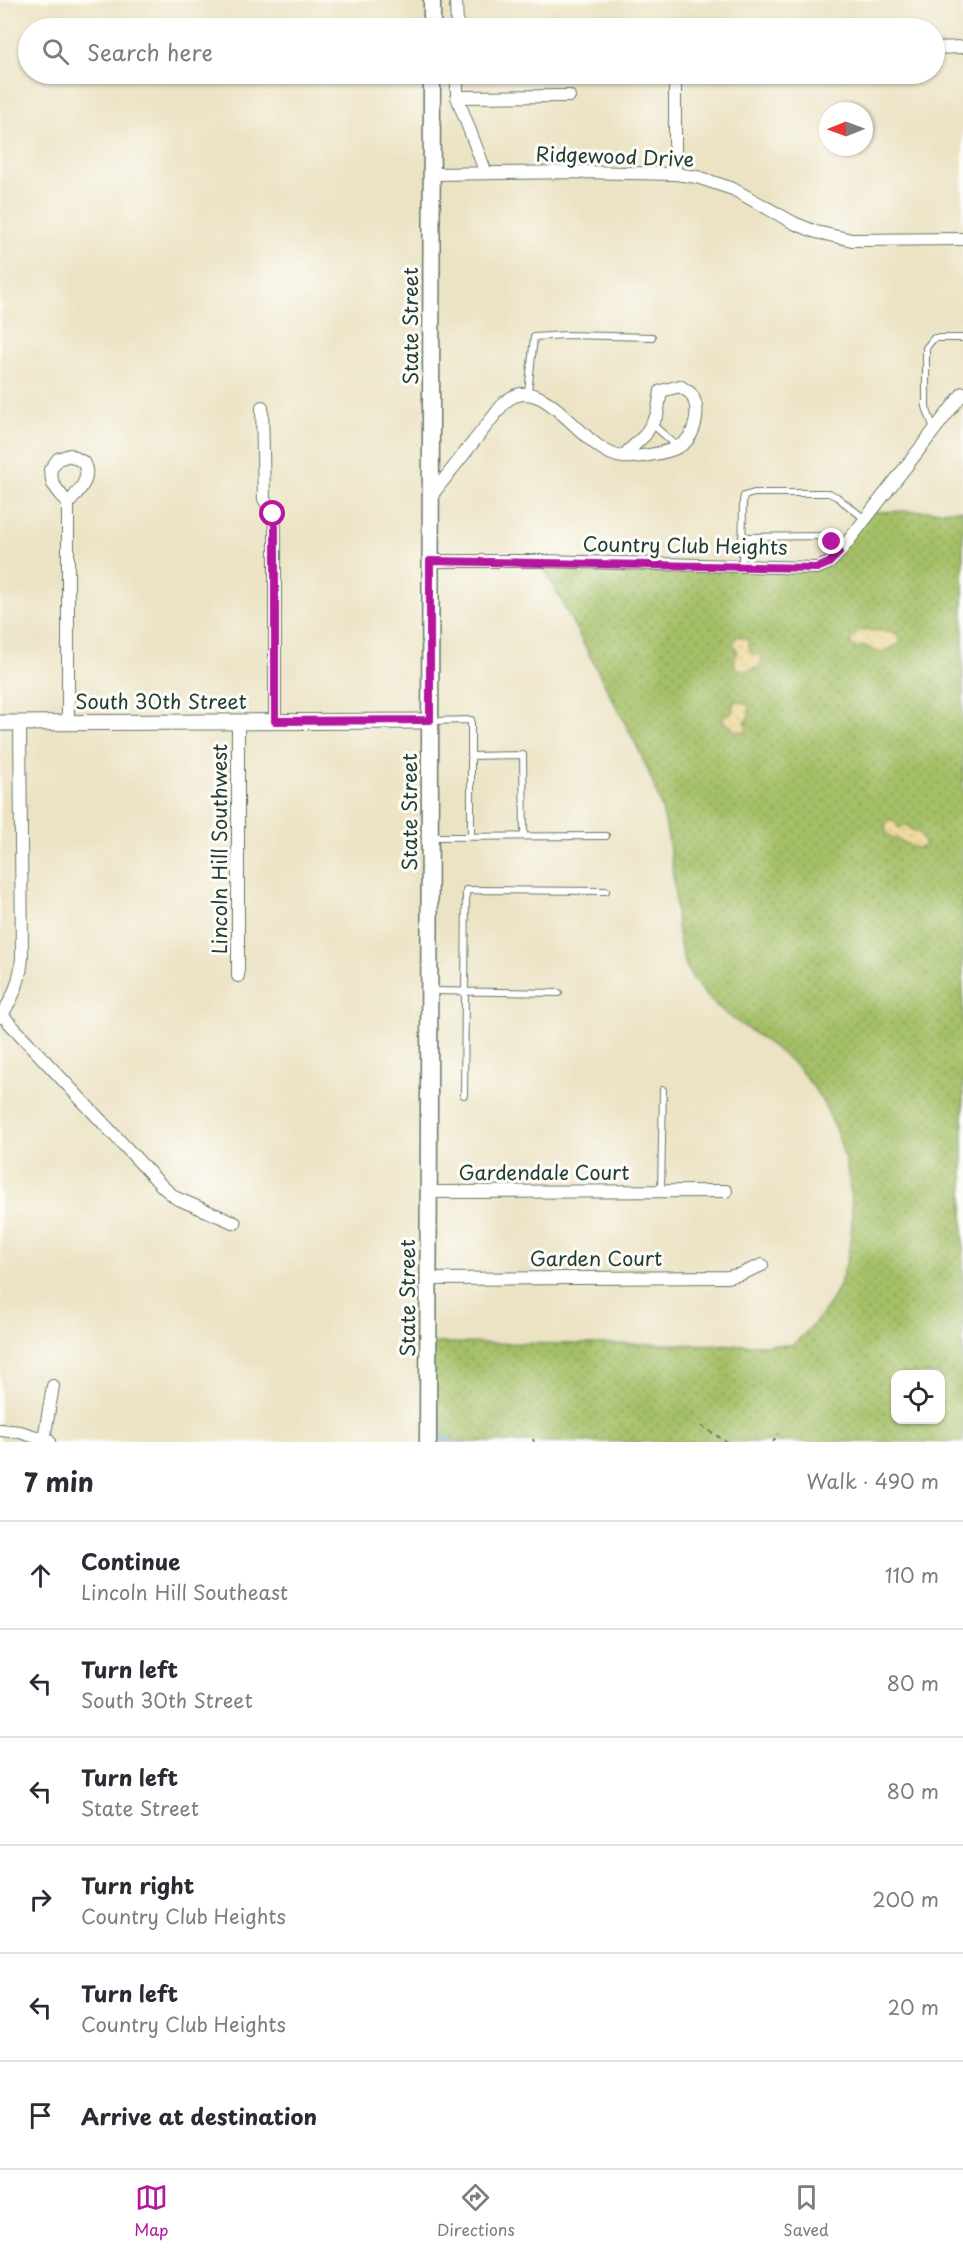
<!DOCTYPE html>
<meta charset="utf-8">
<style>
body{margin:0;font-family:"Playpen Sans",sans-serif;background:#f2f2f3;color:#2b2b33}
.controls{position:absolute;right:18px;bottom:18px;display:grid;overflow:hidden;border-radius:12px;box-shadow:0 2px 4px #0004}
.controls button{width:54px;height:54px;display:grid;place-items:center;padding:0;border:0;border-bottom:2px solid #e1e1e2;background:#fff;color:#2b2b33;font:30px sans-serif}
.compass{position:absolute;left:819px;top:102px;width:54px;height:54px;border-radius:50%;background:#fff;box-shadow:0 2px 4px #0004;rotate:269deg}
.stop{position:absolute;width:18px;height:18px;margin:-14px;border:4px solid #b5179e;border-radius:50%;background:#fff}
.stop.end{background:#b5179e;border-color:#fff;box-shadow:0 2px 6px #0008}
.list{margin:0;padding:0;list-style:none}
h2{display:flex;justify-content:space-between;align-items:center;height:78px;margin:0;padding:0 24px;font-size:26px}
h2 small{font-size:20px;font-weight:400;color:#7c7c81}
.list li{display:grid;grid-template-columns:39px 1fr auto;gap:18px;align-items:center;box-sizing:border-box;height:108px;padding:0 24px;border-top:2px solid #e1e1e2}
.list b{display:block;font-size:22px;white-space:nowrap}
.list p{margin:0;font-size:20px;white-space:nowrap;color:#7c7c81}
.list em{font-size:20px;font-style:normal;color:#7c7c81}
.icon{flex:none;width:33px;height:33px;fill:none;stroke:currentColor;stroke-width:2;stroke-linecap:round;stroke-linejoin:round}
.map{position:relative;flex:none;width:963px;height:1442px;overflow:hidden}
.search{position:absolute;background:#fff;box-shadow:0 2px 4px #0004;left:18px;right:18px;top:18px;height:66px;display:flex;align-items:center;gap:15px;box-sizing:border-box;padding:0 21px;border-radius:33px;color:#7c7c81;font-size:22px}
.sheet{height:726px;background:#fff}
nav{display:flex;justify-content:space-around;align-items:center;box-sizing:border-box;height:84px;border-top:2px solid #e1e1e2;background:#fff;font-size:16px;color:#7c7c81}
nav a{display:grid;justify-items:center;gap:3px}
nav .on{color:#b5179e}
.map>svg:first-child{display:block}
</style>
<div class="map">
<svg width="963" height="1442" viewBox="0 0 963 1442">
<defs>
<pattern id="grass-dots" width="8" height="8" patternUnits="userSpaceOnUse" patternTransform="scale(1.5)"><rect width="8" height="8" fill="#a4bf66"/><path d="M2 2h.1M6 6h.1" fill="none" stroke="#859c55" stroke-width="1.8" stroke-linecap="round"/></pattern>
<pattern id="sand-dots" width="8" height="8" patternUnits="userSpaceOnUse" patternTransform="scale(1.5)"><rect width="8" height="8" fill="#eeda9e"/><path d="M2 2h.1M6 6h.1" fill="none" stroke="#ccbc89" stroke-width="1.8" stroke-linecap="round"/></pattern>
</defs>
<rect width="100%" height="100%" fill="#fdfcf7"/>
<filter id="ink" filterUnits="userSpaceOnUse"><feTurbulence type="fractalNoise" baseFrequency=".0167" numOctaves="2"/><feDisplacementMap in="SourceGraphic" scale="12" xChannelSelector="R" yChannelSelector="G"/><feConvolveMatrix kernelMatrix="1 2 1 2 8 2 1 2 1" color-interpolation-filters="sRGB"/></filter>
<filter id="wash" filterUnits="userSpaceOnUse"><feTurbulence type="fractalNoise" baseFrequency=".008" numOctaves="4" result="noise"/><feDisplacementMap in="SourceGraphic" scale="24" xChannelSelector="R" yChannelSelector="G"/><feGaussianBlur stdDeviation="1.35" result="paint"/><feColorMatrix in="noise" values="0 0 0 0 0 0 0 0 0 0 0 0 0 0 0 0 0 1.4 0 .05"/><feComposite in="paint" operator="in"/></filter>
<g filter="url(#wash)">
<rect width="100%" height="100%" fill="#ece3c4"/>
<!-- grass -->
<path fill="url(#grass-dots)" stroke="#627e4d" stroke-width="1.5" fill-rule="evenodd" d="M 963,510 L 963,1442 L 428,1442 L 428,1343 L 792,1345 C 810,1329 827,1312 837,1289 C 869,1223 847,1116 795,1065 C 761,1032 710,1014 688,970 C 677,946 677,920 675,894 C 672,863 669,831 659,800 C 648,764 629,731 612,698 C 588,652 564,607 541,561 L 817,568 L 870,512 ZM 896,1374 L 940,1374 L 940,1420 L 896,1420 Z"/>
<!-- sand -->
<path fill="url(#sand-dots)" stroke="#868c69" stroke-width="1.5" d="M 859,630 L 891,631 L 899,636 L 900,644 L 879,653 L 865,646 L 857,648 L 851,644 L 851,639 Z
M 737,636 L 747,639 L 751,653 L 761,656 L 762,663 L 760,667 L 742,671 L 735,667 L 733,661 L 738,652 L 733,643 Z
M 740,701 C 754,705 750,715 745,723 L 747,730 L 744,733 L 736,731 L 723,720 L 724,715 L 732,713 L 734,702 Z
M 889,819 L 895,821 L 899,828 L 907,825 L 912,830 L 920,833 L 925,845 L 919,848 L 913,847 L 887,835 L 885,826 Z"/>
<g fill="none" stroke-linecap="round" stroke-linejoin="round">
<!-- stream -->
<path stroke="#7aabe5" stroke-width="4" d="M 434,1432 L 453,1442"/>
</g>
</g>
<g filter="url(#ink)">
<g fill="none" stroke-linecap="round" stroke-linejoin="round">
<!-- service casing -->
<g stroke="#677766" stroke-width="8">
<path id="service" d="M 528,393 L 534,337 L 566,335 L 652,337
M 652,424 L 678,447
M 934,429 L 926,407 L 926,348 L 934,338 L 963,338
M 742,537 L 823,536 L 829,538 L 839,552
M 742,566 L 743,500 L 744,496 L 754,493 L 829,493 L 837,497 L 865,519
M 431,721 L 471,720 L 471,837
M 471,756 L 523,755 L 524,836
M 430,837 L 606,836
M 430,991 L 559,993
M 464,1095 L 466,890 L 606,891
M 661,1191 L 663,1090"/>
</g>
<!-- minor casing -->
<g stroke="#677766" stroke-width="14">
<path id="minor" d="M 456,0 L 457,28
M 934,48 L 963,47
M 457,74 L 457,97 L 486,173
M 457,97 L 569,96
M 432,174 L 582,172 L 675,174 L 697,177 L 733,189 L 794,223 L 816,232 L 852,240 L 963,239
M 675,174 L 675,74
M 262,407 L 264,499 L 273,514 L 275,527 L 275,721
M 70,455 L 83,462 C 93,479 78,491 68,504 L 53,484 L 50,470 L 58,459 Z
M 431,496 L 504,403 C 544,366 582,453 623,457 C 636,458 667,453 678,447 C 695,439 702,410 691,394 C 689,391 683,389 680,386 L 661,391 L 657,415 L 645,435 L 622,457
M 68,504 L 68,723
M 430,561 L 541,561 L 817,568 L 829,563 L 839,553 L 963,393
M 238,722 L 238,976
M 2,1015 L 163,1187 L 176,1198 L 235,1223
M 0,1017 C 14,998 21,979 22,956 L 20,723
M 428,1192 L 726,1191
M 428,1279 L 727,1277 L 741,1274 L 762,1265
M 0,1430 L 20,1432 L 49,1441
M 44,1439 L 53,1386"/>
</g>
<!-- tertiary casing -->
<g stroke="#677766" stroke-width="17">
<path id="tertiary" d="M 0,723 L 430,721"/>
</g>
<!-- secondary casing -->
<g stroke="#677766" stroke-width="19">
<path id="secondary" d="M 432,28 L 432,0
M 428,1442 L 432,74"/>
</g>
<!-- path -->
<path stroke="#677766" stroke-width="2" stroke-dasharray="4.5 4.5" stroke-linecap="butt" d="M 701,1426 L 727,1442
M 533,1439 L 534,1442
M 773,1442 L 778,1434"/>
<!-- service -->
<use href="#service" stroke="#fff" stroke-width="6"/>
<!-- minor -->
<use href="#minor" stroke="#fff" stroke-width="12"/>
<!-- tertiary -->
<use href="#tertiary" stroke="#fff" stroke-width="15"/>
<!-- secondary -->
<use href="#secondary" stroke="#fff" stroke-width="16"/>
</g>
</g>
<g fill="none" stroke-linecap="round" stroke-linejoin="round" filter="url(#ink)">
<!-- route -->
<path stroke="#b5179e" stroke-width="8" d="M 273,514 L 275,527 L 275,721 L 430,720 L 430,561 L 817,568 L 829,563 L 839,553 L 832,542"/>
</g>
<g text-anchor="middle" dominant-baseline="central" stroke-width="6" stroke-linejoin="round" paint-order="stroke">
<!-- street labels -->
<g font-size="20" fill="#1f3d34" stroke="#fdfcf7">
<text transform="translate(615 156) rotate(2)">Ridgewood Drive</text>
<text transform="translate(410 326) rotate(-90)">State Street</text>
<text transform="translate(685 545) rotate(1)">Country Club Heights</text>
<text x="161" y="701">South 30th Street</text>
<text transform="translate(409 812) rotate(-90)">State Street</text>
<text transform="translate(219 849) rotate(-90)">Lincoln Hill Southwest</text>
<text x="544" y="1172">Gardendale Court</text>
<text x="596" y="1258">Garden Court</text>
<text transform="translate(407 1298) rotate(-90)">State Street</text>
</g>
</g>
</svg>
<div class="controls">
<button><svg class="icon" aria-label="locate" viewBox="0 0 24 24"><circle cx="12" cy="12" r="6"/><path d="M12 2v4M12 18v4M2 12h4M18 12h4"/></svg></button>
</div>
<svg class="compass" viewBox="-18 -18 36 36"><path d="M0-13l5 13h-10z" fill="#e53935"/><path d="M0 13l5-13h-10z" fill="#7c7c81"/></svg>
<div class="stop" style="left:273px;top:514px"></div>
<div class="stop end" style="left:832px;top:542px"></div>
<div class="search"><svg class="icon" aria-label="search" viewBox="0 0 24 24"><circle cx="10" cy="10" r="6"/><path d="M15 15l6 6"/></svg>Search here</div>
</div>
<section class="sheet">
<h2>7 min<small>Walk · 490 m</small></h2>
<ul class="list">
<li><svg class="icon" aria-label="ahead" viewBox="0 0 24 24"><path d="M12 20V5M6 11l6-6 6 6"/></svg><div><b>Continue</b><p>Lincoln Hill Southeast</p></div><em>110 m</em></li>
<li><svg class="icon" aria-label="left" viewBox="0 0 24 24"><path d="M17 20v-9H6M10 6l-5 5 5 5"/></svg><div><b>Turn left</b><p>South 30th Street</p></div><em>80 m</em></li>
<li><svg class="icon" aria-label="left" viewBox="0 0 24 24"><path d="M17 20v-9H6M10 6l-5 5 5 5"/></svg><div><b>Turn left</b><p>State Street</p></div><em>80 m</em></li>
<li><svg class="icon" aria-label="right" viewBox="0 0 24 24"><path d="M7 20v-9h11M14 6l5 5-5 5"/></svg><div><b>Turn right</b><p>Country Club Heights</p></div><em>200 m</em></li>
<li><svg class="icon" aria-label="left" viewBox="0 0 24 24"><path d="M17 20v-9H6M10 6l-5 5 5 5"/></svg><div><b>Turn left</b><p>Country Club Heights</p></div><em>20 m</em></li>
<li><svg class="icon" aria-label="arrive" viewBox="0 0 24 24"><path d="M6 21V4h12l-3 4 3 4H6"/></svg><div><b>Arrive at destination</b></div></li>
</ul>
</section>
<nav>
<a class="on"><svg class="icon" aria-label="map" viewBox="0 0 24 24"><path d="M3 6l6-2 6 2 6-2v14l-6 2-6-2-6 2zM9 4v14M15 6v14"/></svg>Map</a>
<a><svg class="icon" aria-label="directions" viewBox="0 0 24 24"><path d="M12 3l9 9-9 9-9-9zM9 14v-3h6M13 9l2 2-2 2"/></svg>Directions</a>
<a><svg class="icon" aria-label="saved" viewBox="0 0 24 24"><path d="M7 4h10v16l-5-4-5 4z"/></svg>Saved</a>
</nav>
